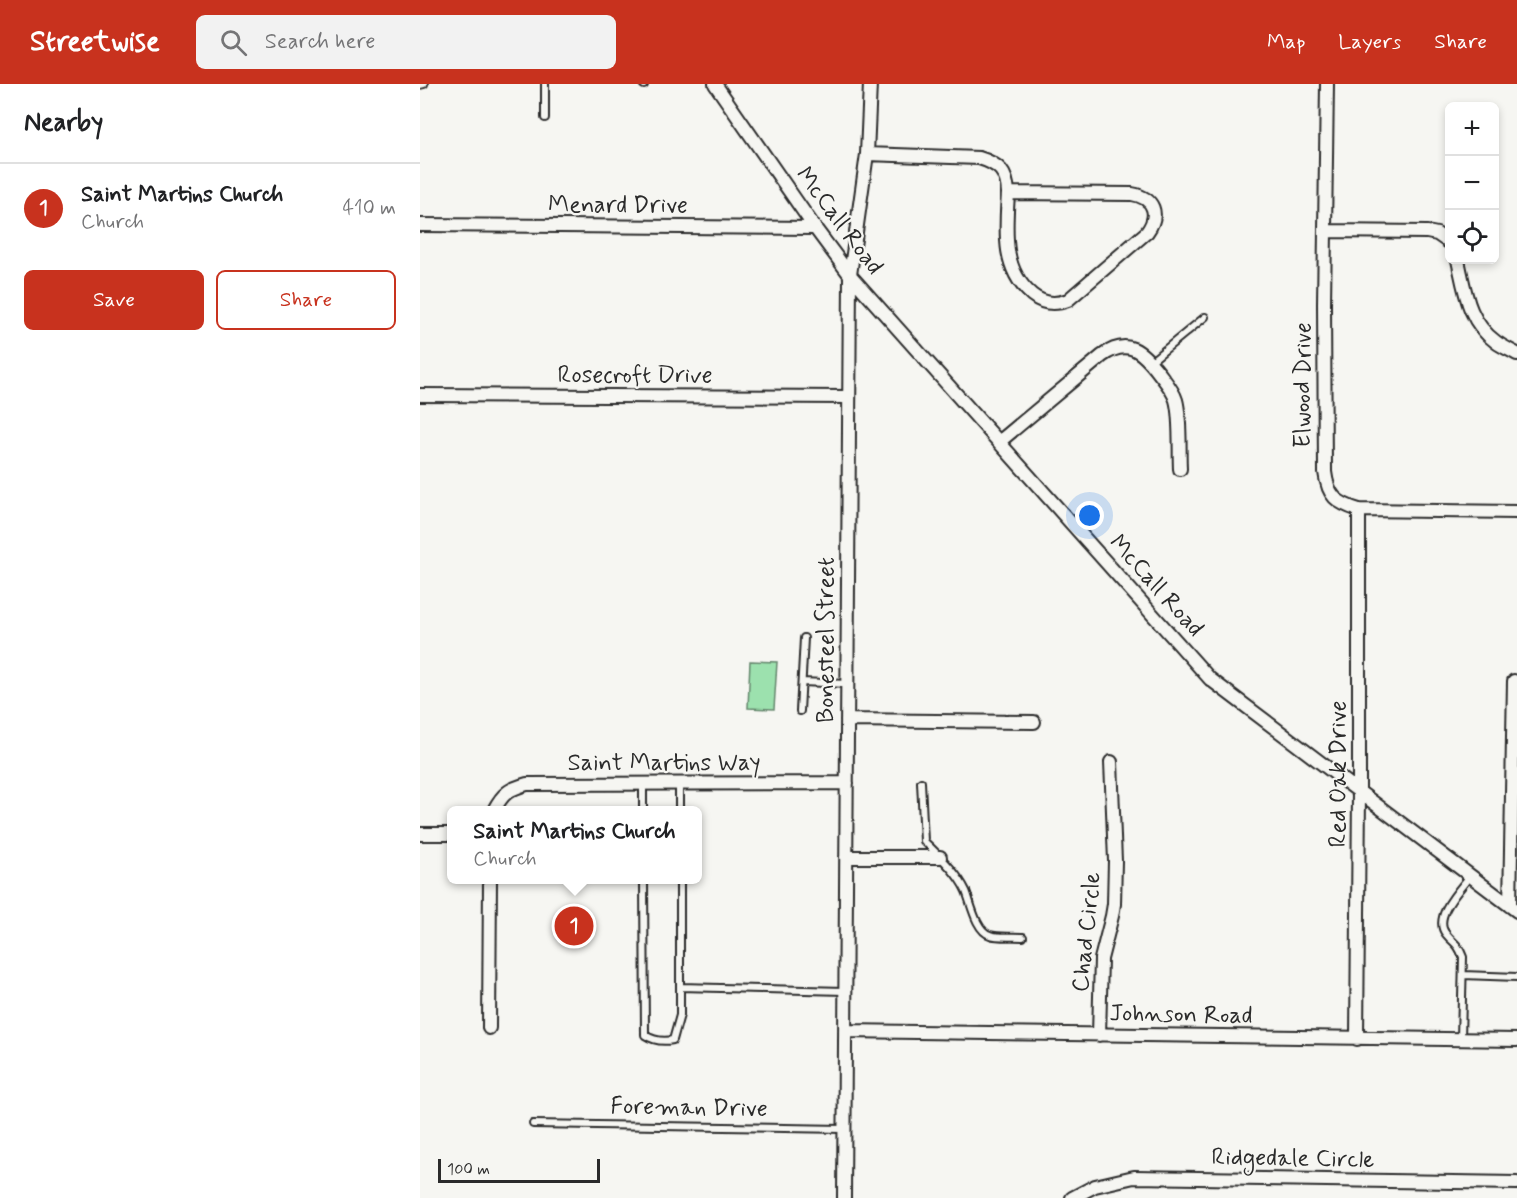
<!DOCTYPE html>
<meta charset="utf-8">
<style>
body{margin:0;font-family:Mynerve,sans-serif;background:#f2f2f2;color:#202124}
.controls{position:absolute;right:18px;top:18px;display:grid;overflow:hidden;border-radius:9px;box-shadow:0 3px 9px #0003}
.controls button{width:54px;height:54px;display:grid;place-items:center;padding:0;border:0;border-bottom:2px solid #e0e0e0;background:#fff;color:#202124;font:30px sans-serif}
.scale{position:absolute;left:18px;bottom:15px;width:162px;box-sizing:border-box;padding-left:6px;border:3px solid #2b2b2b;border-top:0;font-size:16px;line-height:21px;white-space:nowrap;color:#2b2b2b;-webkit-text-stroke:4px #f6f6f2;paint-order:stroke}
.you{position:absolute;left:670px;top:432px;width:21px;height:21px;margin:-15px;border:4px solid #fff;border-radius:50%;background:#1a73e8;box-shadow:0 0 0 9px #1a73e833}
.badge{display:grid;place-items:center;width:39px;height:39px;border-radius:50%;background:#c8321e;color:#fff;font-size:20px;font-weight:700}
.pin{position:absolute;translate:-50% -50%;border:3px solid #fff;box-shadow:0 2px 6px #0006}
.popup{position:absolute;left:27px;top:722px;width:255px;height:78px;box-sizing:border-box;display:grid;place-content:center;border-radius:9px;background:#fff;filter:drop-shadow(0 2px 4px #0005);font-size:20px;white-space:nowrap;color:#757577}
.popup b{font-size:22px;color:#202124}
.popup::after{content:'';position:absolute;left:50%;top:100%;margin-left:-12px;border:12px solid transparent;border-top-color:#fff}
.list{margin:0;padding:0;list-style:none}
h2{display:flex;justify-content:space-between;align-items:center;height:78px;margin:0;padding:0 24px;font-size:26px}
h2 small{font-size:20px;font-weight:400;color:#757577}
.list li{display:grid;grid-template-columns:39px 1fr auto;gap:18px;align-items:center;box-sizing:border-box;height:90px;padding:0 24px;border-top:2px solid #e0e0e0}
.list b{display:block;font-size:22px;white-space:nowrap}
.list p{margin:0;font-size:20px;white-space:nowrap;color:#757577}
.list em{font-size:20px;font-style:normal;color:#757577}
.actions{display:flex;gap:12px;padding:18px 24px}
.actions a{flex:1;padding:14px 0;border:2px solid #c8321e;border-radius:9px;text-align:center;font-size:21px;color:#c8321e}
.actions .main{background:#c8321e;color:#fff}
.icon{flex:none;width:33px;height:33px;fill:none;stroke:currentColor;stroke-width:2;stroke-linecap:round;stroke-linejoin:round}
.map{position:relative;flex:none;width:1097px;height:1114px;overflow:hidden}
header{display:flex;align-items:center;gap:36px;box-sizing:border-box;height:84px;padding:0 30px;background:#c8321e;color:#fff}
header strong{font-size:28px}
nav{display:flex;gap:33px;margin-inline-start:auto;font-size:21px}
.search{width:420px;height:54px;background:#f2f2f2;display:flex;align-items:center;gap:15px;box-sizing:border-box;padding:0 21px;border-radius:9px;color:#757577;font-size:22px}
main{display:flex}
aside{flex:1;background:#fff}
.map>svg:first-child{display:block}
</style>
<header>
<strong>Streetwise</strong>
<div class="search"><svg class="icon" aria-label="search" viewBox="0 0 24 24"><circle cx="10" cy="10" r="6"/><path d="M15 15l6 6"/></svg>Search here</div>
<nav><a>Map</a><a>Layers</a><a>Share</a></nav>
</header>
<main>
<aside>
<h2>Nearby<small></small></h2>
<ul class="list">
<li><span class="badge">1</span><div><b>Saint Martins Church</b><p>Church</p></div><em>410 m</em></li>
</ul>
<div class="actions"><a class="main">Save</a><a>Share</a></div>
</aside>
<div class="map">
<svg width="1097" height="1114" viewBox="0 0 1097 1114">
<rect width="100%" height="100%" fill="#f6f6f2"/>
<filter id="ink" filterUnits="userSpaceOnUse"><feTurbulence type="fractalNoise" baseFrequency=".0167" numOctaves="2"/><feDisplacementMap in="SourceGraphic" scale="12" xChannelSelector="R" yChannelSelector="G"/><feConvolveMatrix kernelMatrix="1 2 1 2 8 2 1 2 1" color-interpolation-filters="sRGB"/></filter>
<g filter="url(#ink)">
<!-- green -->
<path fill="#9ce1ae" stroke="#64866c" stroke-width="1.5" d="M 330,577 L 357,578 L 354,625 L 328,624 Z"/>
<g fill="none" stroke-linecap="round" stroke-linejoin="round">
<!-- service casing -->
<g stroke="#2b2b2b" stroke-width="10">
<path id="service" d="M 125,0 L 125,34
M 223,0 L 224,1
M 0,1 L 4,0
M 730,278 L 785,233
M 382,598 L 427,600
M 380,627 L 384,554
M 501,698 L 504,757 C 519,772 537,788 546,807 C 551,819 556,847 570,851 C 578,854 594,852 603,853
M 223,700 L 223,726
M 259,700 L 259,726
M 224,796 L 225,951 C 234,957 242,958 253,956 L 260,931 L 260,796
M 1043,891 L 1097,893
M 260,903 L 425,907
M 1041,955 L 1043,873 C 1037,858 1035,861 1026,850 C 1012,833 1040,805 1050,792
M 113,1040 L 424,1045"/>
</g>
<!-- minor casing -->
<g stroke="#2b2b2b" stroke-width="16">
<path id="minor" d="M 295,0 L 395,144 L 430,191 L 790,595 L 1097,827
M 907,0 L 904,220 L 905,388 C 908,412 916,419 939,426 L 1097,428
M 447,70 L 559,74 C 579,80 587,88 588,109
M 588,109 L 712,110 C 734,114 740,130 727,148 L 648,216 C 635,221 623,220 612,211 C 581,185 586,145 588,109 Z
M 0,141 L 395,144
M 905,147 L 1007,148 L 1017,150 L 1030,159
M 1038,176 C 1045,207 1048,238 1076,258 C 1083,263 1090,266 1097,270
M 0,311 L 429,313
M 579,358 L 682,272 C 708,253 722,267 739,289 C 745,297 753,306 756,316 C 761,333 759,366 760,385
M 427,636 L 614,638
M 74,726 C 83,709 89,705 107,700 L 427,699
M 0,750 L 31,750
M 426,773 L 520,773
M 1090,822 L 1094,597
M 69,944 L 70,796
M 425,947 L 1097,956
M 679,951 L 681,875 L 692,832 L 694,820 L 695,777 L 691,678
M 937,955 L 939,708 L 939,426
M 424,1114 L 430,191 L 447,70 L 450,0
M 652,1114 L 675,1102 L 714,1093 L 1097,1099"/>
</g>
<!-- service -->
<use href="#service" stroke="#f6f6f2" stroke-width="6"/>
<!-- minor -->
<use href="#minor" stroke="#f6f6f2" stroke-width="12"/>
</g>
</g>
<g text-anchor="middle" dominant-baseline="central" stroke-width="4.5" stroke-linejoin="round" paint-order="stroke">
<!-- street labels -->
<g font-size="24" fill="#2b2b2b" stroke="#f6f6f2">
<text x="198" y="121">Menard Drive</text>
<text transform="translate(419 137) rotate(53)">McCall Road</text>
<text x="215" y="291">Rosecroft Drive</text>
<text transform="translate(883 301) rotate(-90)">Elwood Drive</text>
<text transform="translate(736 502) rotate(48)">McCall Road</text>
<text transform="translate(406 556) rotate(-90)">Bonesteel Street</text>
<text x="244" y="679">Saint Martins Way</text>
<text transform="translate(918 690) rotate(-90)">Red Oak Drive</text>
<text transform="translate(667 848) rotate(-84)">Chad Circle</text>
<text transform="translate(761 931) rotate(1)">Johnson Road</text>
<text transform="translate(269 1024) rotate(1)">Foreman Drive</text>
<text transform="translate(873 1075) rotate(1)">Ridgedale Circle</text>
</g>
</g>
</svg>
<div class="controls">
<button>+</button>
<button>−</button>
<button><svg class="icon" aria-label="locate" viewBox="0 0 24 24"><circle cx="12" cy="12" r="6"/><path d="M12 2v4M12 18v4M2 12h4M18 12h4"/></svg></button>
</div>
<div class="scale">100 m</div>
<div class="you"></div>
<div class="pin badge" style="left:154px;top:842px">1</div>
<div class="popup"><b>Saint Martins Church</b>Church</div>
</div>
</main>
